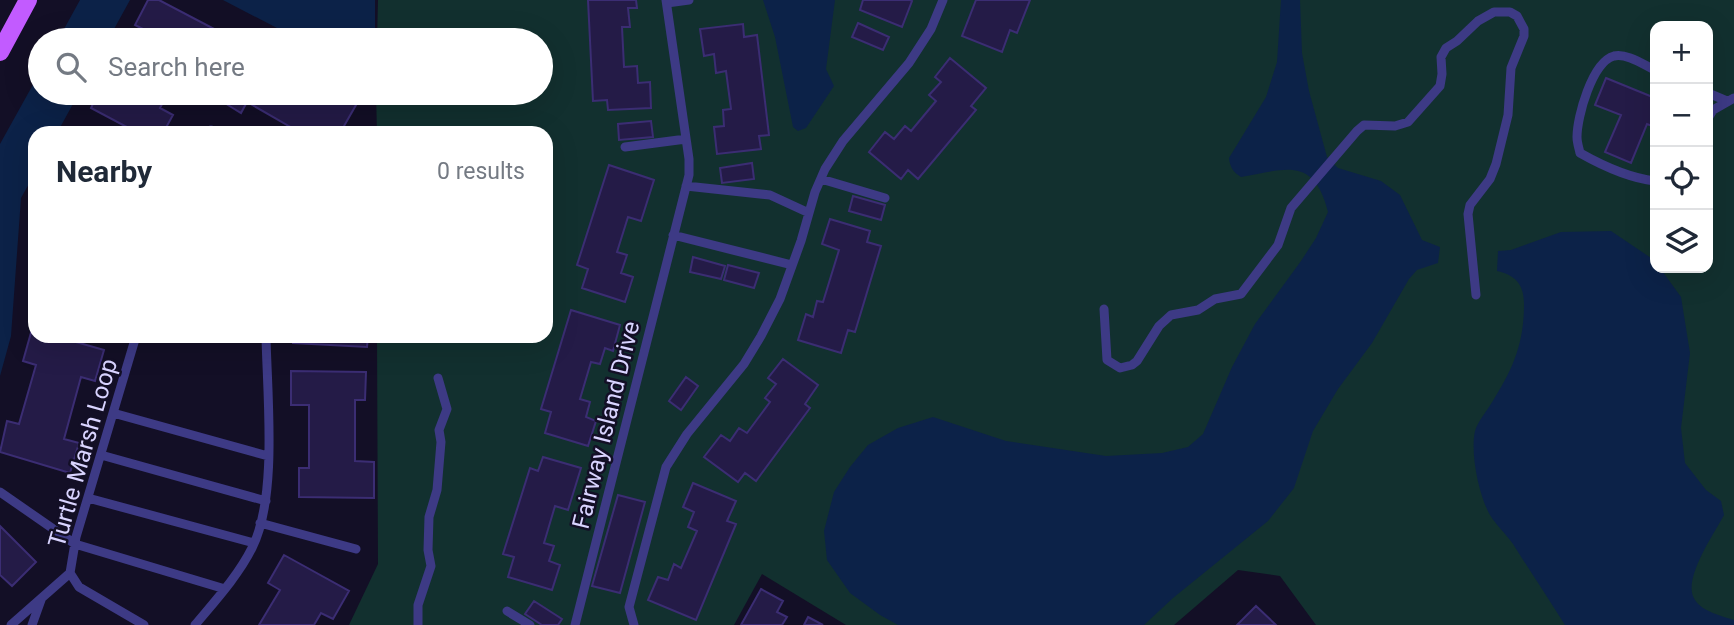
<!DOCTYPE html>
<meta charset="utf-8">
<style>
body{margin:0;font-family:Roboto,sans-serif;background:#f6f6f7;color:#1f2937}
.controls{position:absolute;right:21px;top:21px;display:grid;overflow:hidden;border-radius:14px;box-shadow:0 7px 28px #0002}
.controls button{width:63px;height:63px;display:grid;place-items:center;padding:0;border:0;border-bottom:2px solid #e0e1e3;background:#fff;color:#1f2937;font:35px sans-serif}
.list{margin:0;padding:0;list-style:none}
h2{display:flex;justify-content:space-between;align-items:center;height:91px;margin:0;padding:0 28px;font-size:30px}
h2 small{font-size:23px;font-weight:400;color:#747a83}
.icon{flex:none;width:38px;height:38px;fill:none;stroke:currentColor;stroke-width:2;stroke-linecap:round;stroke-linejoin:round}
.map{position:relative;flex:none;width:1734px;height:625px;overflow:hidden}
.search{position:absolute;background:#fff;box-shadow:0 7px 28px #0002;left:28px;top:28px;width:525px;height:77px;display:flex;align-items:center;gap:18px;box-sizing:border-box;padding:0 24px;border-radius:38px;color:#747a83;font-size:26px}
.panel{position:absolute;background:#fff;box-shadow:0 7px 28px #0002;left:28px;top:126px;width:525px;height:217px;border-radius:21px}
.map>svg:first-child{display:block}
</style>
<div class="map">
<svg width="1734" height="625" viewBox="0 0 1734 625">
<rect width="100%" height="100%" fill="#130f26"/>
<!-- green -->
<path fill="#12302f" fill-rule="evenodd" d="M 378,0 L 1734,0 L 1734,625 L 1316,625 L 1280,576 L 1238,570 L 1174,625 L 846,625 L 762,574 L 734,625 L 349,625 L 378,564 L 377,336 L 546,336 L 546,133 L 377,133 L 376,93 L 541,93 L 541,40 L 377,40 ZM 1655,26 L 1708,26 L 1708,268 L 1655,268 Z"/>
<!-- water -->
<path fill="#0c2248" d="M 80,0 L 130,0 L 108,40 L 58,40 Z
M 223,0 L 375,0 L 375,40 L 300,40 Z
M 763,0 L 835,0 L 826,69 L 834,86 L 806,128 L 798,131 L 793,127 L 775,37 Z
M 1281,0 L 1300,0 L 1302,53 L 1309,91 L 1327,157 L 1338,168 L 1381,181 L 1400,195 L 1422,240 L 1440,247 L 1438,263 L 1417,270 L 1409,279 L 1372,343 L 1338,389 L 1313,431 L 1294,488 L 1268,521 L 1173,598 L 1144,625 L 898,625 L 880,615 L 850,593 L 827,560 L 824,531 L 834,492 L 850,467 L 868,445 L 898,428 L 933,417 L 1006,441 L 1106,456 L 1162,453 L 1188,447 L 1203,434 L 1232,367 L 1255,324 L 1301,261 L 1316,238 L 1328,212 C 1314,156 1286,169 1241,177 C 1233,172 1230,167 1229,158 L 1266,97 L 1277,62 Z
M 40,72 L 40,93 L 79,93 L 57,133 L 35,133 L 35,173 L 21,198 L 11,336 L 0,376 L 0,144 Z
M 1611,231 L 1654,260 L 1655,268 L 1660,268 L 1681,297 L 1690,353 L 1681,428 L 1685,463 L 1706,490 L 1721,501 L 1724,515 C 1714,534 1681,581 1695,600 C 1703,612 1722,616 1734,620 L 1734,625 L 1565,625 C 1548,598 1530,571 1513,544 C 1506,534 1496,525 1490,515 C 1479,496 1470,453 1475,431 C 1478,421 1489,408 1494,399 C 1514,367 1524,342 1524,304 C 1524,284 1515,275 1497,271 L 1498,251 L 1511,250 L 1561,232 Z"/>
<!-- building -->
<path fill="#241b47" stroke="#3b2d73" stroke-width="2" d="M 148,0 L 159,0 L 218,31 L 213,40 L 142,40 L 147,31 L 135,25 Z
M 588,0 L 636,0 L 637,8 L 628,8 L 630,27 L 622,27 L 624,67 L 637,66 L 638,83 L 650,82 L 651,108 L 608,110 L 607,100 L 593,101 Z
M 863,0 L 910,0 L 912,1 L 902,27 L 860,10 Z
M 976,0 L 1030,0 L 1017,33 L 1010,30 L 1002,52 L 962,36 Z
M 858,23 L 889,37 L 883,50 L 852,37 Z
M 743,24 L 744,37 L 757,35 L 769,135 L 759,136 L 761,149 L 717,154 L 714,127 L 724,126 L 723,110 L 731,109 L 726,71 L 716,73 L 714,54 L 704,56 L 700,29 Z
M 950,58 L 986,88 L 971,106 L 976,110 L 918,179 L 908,170 L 901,179 L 869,152 L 885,132 L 894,139 L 905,126 L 911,131 L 936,101 L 929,95 L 941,82 L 935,77 Z
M 1606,78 L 1655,98 L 1655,127 L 1647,124 L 1631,163 L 1605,152 L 1621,115 L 1595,105 Z
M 98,93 L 168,93 L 160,108 L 173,115 L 163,133 L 138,133 L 91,108 Z
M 217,93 L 352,93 L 360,98 L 340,133 L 301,133 L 247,102 L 241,113 L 215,97 Z
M 651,121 L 653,137 L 619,140 L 618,124 Z
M 752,163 L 754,179 L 722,183 L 720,168 Z
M 609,165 L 654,180 L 641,221 L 628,217 L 617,252 L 627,255 L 621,273 L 633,277 L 625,302 L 582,288 L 588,269 L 577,265 Z
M 853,196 L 885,205 L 881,220 L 849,211 Z
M 830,219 L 870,231 L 867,242 L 881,246 L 855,332 L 848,330 L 841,353 L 798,340 L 806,314 L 813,317 L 817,301 L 823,302 L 839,250 L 822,244 Z
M 693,257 L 725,266 L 721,279 L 690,272 Z
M 728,265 L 759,273 L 754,288 L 724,280 Z
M 571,310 L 620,325 L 613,351 L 605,348 L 600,364 L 591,362 L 580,399 L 590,402 L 586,417 L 596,421 L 588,446 L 545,433 L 551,412 L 541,409 Z
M 32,329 L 35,330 L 35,336 L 55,336 L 104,350 L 95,381 L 81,377 L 64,439 L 79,443 L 70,473 L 0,452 L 7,421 L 19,424 L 36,365 L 23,361 Z
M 293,336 L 368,336 L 367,347 L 293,343 Z
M 783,359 L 818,385 L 805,404 L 810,408 L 756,481 L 745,473 L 738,482 L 704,457 L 721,435 L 730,441 L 739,428 L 747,433 L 770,402 L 765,398 L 776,384 L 768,378 Z
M 291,371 L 366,372 L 365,400 L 355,400 L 355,461 L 374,462 L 374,498 L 299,497 L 299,468 L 309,468 L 309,405 L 291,405 Z
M 686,377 L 698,386 L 681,410 L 669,401 Z
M 543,457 L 581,468 L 568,510 L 555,506 L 544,543 L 554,546 L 549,561 L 560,565 L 552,590 L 508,577 L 514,557 L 503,554 L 530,468 L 538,471 Z
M 693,483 L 736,501 L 727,521 L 736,524 L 696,620 L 648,600 L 658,577 L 668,580 L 674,564 L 681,568 L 697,531 L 688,527 L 694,512 L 683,507 Z
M 618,495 L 645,502 L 620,593 L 592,586 Z
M 0,526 L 36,562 L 12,586 L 0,575 Z
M 284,555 L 349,591 L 333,619 L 321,613 L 314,625 L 259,625 L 280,590 L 268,583 Z
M 761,589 L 783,601 L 777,612 L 787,617 L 782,625 L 741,625 Z
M 534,601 L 562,619 L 558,625 L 542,625 L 525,614 Z
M 1256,606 L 1276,625 L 1237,625 Z
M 808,617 L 823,625 L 804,625 Z"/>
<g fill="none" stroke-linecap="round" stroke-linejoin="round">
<!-- lane -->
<path stroke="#3d3a85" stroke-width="9" d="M 667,3 L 689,0
M 1655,70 C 1644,65 1627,53 1614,56 C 1592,62 1577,117 1577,137 C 1577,143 1579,148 1580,153 C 1603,166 1629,178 1655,181
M 1708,93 L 1727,101
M 1708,118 L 1713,110 L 1734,98
M 204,133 L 211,130 L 219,133
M 625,147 L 686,139
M 821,179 L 885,198
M 686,186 L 770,195 L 809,213
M 673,235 L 792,265
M 1104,309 L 1107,360 L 1120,368 L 1132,365 L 1137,361 L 1159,326 L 1171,315 L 1198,310 L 1215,299 L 1241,294 L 1278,245 L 1291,208 L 1357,131 L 1364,125 L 1395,126 L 1408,122 L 1440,86 L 1442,74 L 1441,57 L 1446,48 L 1457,41 L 1478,21 L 1494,12 L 1510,12 L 1517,16 L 1524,29 L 1524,36 L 1511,68 L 1508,115 L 1496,164 L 1490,179 L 1470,205 L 1468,214 L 1476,295
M 136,336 L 76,537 L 70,573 L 79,587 L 144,625
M 113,413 L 268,456
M 101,455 L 266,501
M 0,492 L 75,544 L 225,589
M 88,498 L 254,543
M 260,523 L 356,549
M 507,611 L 530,625
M 11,625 L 70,573
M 32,625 L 41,600
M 195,625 C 215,601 238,576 252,548 C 278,497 267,394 266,336
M 418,625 L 418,605 L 431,566 L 428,550 L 429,517 L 437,490 L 441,442 L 439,430 L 447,409 L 438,378
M 575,625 L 689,175 L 689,159 L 666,0
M 634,625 L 629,607 L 666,467 L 687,434 L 744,364 L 761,336 L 780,299 L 801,241 L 815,192 L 825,169 L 843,141 L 909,63 L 931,29 L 943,0"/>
<!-- primary -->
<path stroke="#c25bff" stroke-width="18" d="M 0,52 L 28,0"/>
</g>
<g text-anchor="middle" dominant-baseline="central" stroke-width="5" stroke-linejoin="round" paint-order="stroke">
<!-- street labels -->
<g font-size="24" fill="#d9d4ff" stroke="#130f26">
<text transform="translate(606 425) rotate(-76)">Fairway Island Drive</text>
<text transform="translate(83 453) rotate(-74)">Turtle Marsh Loop</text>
</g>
</g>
</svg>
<div class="controls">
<button>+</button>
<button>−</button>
<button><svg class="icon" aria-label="locate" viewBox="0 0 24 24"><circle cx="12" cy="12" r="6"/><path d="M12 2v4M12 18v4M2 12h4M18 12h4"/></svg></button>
<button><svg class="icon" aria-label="layers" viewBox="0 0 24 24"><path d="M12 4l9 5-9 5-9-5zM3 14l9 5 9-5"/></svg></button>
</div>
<div class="search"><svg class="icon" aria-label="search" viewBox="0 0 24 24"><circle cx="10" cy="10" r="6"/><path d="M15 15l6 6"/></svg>Search here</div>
<section class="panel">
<h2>Nearby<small>0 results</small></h2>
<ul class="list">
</ul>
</section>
</div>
